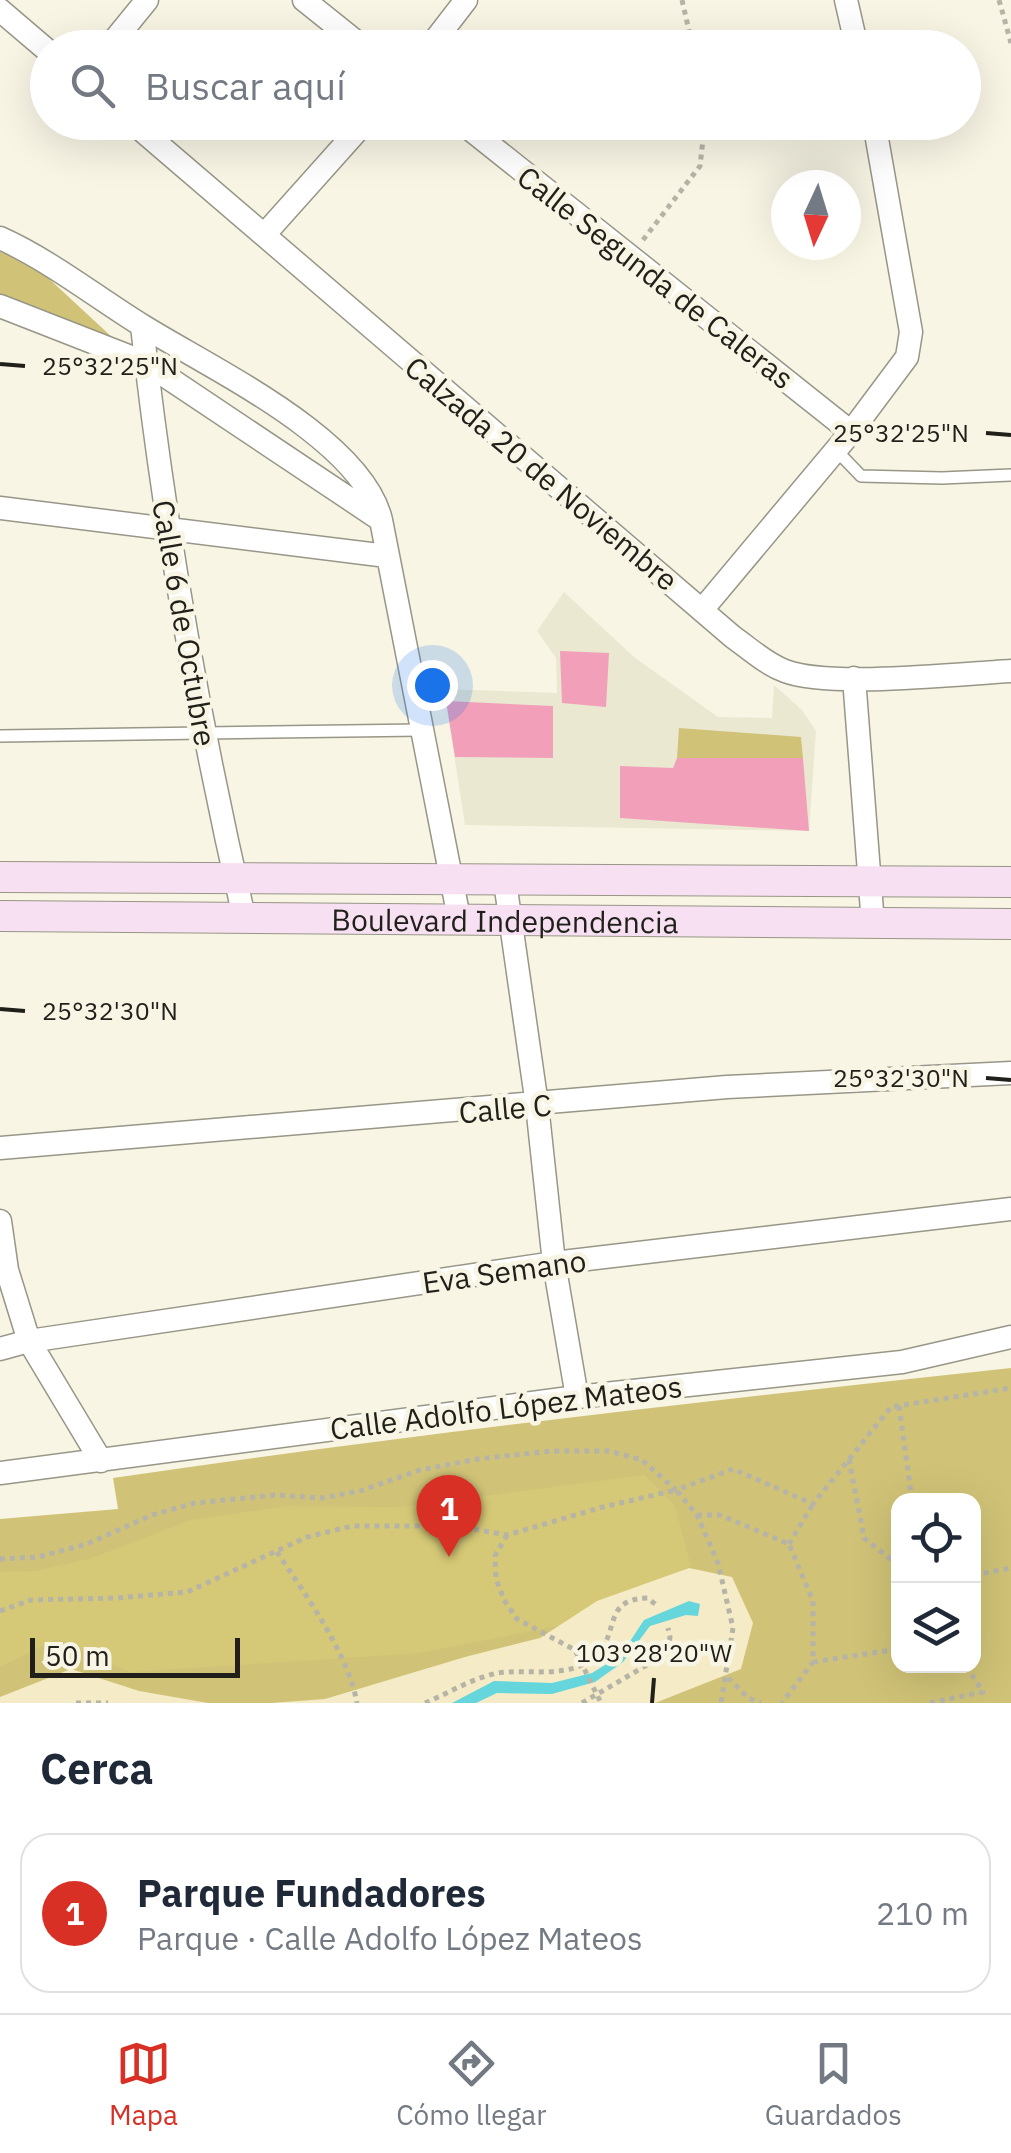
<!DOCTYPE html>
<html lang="es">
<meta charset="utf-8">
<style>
body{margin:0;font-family:"IBM Plex Sans",sans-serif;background:#f6f6f7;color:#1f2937}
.controls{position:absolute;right:30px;bottom:30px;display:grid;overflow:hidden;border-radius:20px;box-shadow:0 10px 40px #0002}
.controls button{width:90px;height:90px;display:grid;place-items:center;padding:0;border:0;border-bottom:2px solid #e0e1e3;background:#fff;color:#1f2937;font:50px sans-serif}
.compass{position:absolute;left:771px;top:170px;width:90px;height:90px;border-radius:50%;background:#fff;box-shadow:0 10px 40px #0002;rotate:184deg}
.scale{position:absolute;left:30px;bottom:25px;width:210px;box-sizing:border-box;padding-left:10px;border:5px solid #201f19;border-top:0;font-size:28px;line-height:35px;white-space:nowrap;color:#201f19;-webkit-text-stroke:8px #f8f5e5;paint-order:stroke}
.you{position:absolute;left:432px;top:685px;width:35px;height:35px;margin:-25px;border:8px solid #fff;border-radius:50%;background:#1a73e8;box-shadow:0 0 0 15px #1a73e833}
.badge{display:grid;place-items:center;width:65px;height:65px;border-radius:50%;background:#d93025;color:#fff;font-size:32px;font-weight:700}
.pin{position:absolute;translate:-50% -82px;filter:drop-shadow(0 2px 5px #0008)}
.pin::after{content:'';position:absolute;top:52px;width:35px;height:30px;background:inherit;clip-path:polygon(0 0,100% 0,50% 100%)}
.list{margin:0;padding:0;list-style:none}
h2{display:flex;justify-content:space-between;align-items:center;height:130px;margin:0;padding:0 40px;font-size:42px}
h2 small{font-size:32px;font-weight:400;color:#747a83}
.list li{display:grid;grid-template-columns:65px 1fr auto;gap:30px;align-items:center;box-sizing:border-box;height:160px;margin:0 20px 20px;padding:0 20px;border:2px solid #e0e1e3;border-radius:30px}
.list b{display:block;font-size:38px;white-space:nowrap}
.list p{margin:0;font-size:32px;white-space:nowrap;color:#747a83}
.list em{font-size:32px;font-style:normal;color:#747a83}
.icon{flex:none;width:55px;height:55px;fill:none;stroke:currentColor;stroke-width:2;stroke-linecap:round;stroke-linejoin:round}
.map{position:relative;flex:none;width:1011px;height:1703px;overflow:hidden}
.search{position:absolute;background:#fff;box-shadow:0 10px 40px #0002;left:30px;right:30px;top:30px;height:110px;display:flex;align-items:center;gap:25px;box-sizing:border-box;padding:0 35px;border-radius:55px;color:#747a83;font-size:38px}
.sheet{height:310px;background:#fff}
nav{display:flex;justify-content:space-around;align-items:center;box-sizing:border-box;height:140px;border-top:2px solid #e0e1e3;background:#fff;font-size:28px;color:#747a83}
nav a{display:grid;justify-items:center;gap:5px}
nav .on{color:#d93025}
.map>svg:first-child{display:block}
</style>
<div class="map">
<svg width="1011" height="1703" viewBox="0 0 1011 1703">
<rect width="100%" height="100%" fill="#f8f5e5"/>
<!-- built -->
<path fill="#ebe8d1" d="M 564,592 L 634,657 L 718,717 L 772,718 L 774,685 L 802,710 L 816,731 L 809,831 L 465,825 L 444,689 L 557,693 L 556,658 L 537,631 Z"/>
<!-- green -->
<path fill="#d0c377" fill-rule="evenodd" d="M 0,252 L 32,263 L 113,338 L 0,297 Z
M 679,728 L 801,737 L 803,758 L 677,758 Z
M 1011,1368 L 1011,1703 L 0,1703 L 0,1519 L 118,1509 L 113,1478 C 412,1434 711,1400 1011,1368 ZM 898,1500 L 974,1500 L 974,1666 L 898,1666 Z"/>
<!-- forest -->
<path fill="#d5c876" d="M 645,1475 L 675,1506 L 691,1566 L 562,1625 L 420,1653 L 130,1672 L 57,1639 L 0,1667 L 0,1572 L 35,1571 L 92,1558 L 191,1520 L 286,1506 L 398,1507 Z"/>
<!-- sand -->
<path fill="#f5ebc6" d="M 689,1568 L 732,1577 L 753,1623 L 741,1669 L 655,1703 L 271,1703 L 325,1699 L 465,1657 L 540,1638 L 597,1601 Z
M 71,1669 L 139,1691 L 208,1703 L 0,1703 L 0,1697 Z"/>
<!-- water -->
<path fill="#64d6dc" d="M 689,1601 L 700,1604 L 698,1616 L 686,1615 L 650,1626 L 623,1662 L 595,1682 L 552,1694 L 497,1693 L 476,1703 L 452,1703 L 494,1681 L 552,1683 L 592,1673 L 621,1655 L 644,1620 Z"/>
<!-- building -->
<path fill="#f29fb9" d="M 560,651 L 609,653 L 606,707 L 562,703 Z
M 446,701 L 553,706 L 553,758 L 455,757 Z
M 677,758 L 803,758 L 809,831 L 620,818 L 620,766 L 673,768 Z
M 445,1480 L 472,1483 L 470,1509 L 443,1506 Z"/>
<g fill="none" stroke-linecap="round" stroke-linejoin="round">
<!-- lane casing -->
<g stroke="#989687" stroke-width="14">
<path id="lane" d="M 835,449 L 861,476 L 942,478 L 1011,475
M 0,736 L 420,730"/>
</g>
<!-- street casing -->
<g stroke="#989687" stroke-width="25">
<path id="street" d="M 304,0 L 364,48
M 846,0 L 857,48
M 0,10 L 48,51
M 108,48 L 147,0
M 429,48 L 466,0
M 132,122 L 733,637 C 750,649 766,664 785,671 C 829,688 959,674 1011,671
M 461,122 L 851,432
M 264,235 L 365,122
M 0,238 C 51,261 96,297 143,326 C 212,369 362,439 381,520 L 459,918
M 0,306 L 146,363 L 381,520
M 142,326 C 164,525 199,721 244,917
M 0,508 L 387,556
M 702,610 L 851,432 L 907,357 L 911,332 L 874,122
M 854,678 L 873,924
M 505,882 L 537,1105 L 554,1263 L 577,1397
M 0,1148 L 727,1087 L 1011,1073
M 0,1221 L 7,1270 L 29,1341 L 101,1461
M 0,1349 L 29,1341 L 554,1263 L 1011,1209
M 0,1473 L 577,1397 L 902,1362 L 1011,1337"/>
</g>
<!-- secondary casing -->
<g stroke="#989687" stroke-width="32">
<g id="secondary">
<path d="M 0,877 L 1011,882"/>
<path id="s1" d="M 0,916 L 1011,924"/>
</g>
</g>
<!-- path -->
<path stroke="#b6b4a7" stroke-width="5" stroke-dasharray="5 5" stroke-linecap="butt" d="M 682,0 L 693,48
M 999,0 L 1011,43
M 643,240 L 700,166 L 705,122
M 899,1406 L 912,1500
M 849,1459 L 864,1538 L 898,1565
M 697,1515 L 720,1515 L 789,1544 L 813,1601 L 813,1662 L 782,1703
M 507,1535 L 495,1556 L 496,1579 L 504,1600 L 517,1619 L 575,1650 L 601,1703
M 789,1544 L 813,1504
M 277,1552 C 305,1594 348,1653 357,1703
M 0,1559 L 38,1557 L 87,1544 L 152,1515 L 195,1503 L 275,1495 L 322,1498 L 360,1491 L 420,1470 L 478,1459 L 551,1451 L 609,1451 L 642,1460 L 676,1490 L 733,1469 L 813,1504 L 891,1407 L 1011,1388
M 974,1575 L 1011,1568
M 0,1611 L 31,1600 L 116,1598 L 187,1592 L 307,1537 L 352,1526 L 456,1526 L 507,1535 L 603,1507 L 676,1490 L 697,1515 L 718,1563 L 733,1628 L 721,1703
M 813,1662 L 898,1649
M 728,1678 L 748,1698 L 761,1703
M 76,1703 L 108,1703
M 425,1703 C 449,1693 472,1678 498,1673 C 525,1669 559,1677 584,1664 C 626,1642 596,1599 648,1598 L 656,1605
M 582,1703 L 647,1665 L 668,1648 L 670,1637 L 668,1628
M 930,1703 L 983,1692 L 966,1666"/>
<!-- lane -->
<use href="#lane" stroke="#fff" stroke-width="11"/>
<!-- street -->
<use href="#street" stroke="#fff" stroke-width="22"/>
<!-- secondary -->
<use href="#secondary" stroke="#f6e0f2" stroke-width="30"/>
</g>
<!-- ticks -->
<path fill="none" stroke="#201f19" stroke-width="4" d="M 0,364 L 25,366M 986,433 L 1011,435M 0,1009 L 25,1011M 986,1078 L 1011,1080M 652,1703 L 654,1678"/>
<g text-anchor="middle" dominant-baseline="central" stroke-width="9" stroke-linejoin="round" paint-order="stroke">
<!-- street labels -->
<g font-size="30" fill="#201f19" stroke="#f8f5e5">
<text transform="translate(656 277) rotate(38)">Calle Segunda de Caleras</text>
<text transform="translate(542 473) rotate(40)">Calzada 20 de Noviembre</text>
<text transform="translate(185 623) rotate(80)">Calle 6 de Octubre</text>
<text stroke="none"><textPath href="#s1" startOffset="505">Boulevard Independencia</textPath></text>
<text transform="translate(505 1108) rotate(-5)">Calle C</text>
<text transform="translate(504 1271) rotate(-8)">Eva Semano</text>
<text transform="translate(506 1407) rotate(-7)">Calle Adolfo López Mateos</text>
</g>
</g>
<g font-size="25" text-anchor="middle" fill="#201f19" stroke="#f8f5e5" stroke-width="9" stroke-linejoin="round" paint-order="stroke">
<text x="110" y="375">25°32'25"N</text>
<text x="901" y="442">25°32'25"N</text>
<text x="110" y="1020">25°32'30"N</text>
<text x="901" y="1087">25°32'30"N</text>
<text x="654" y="1662">103°28'20"W</text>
</g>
</svg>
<div class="controls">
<button><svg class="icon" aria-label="locate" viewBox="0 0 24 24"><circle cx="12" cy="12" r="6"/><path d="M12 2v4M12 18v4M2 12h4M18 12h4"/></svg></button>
<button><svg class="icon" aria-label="layers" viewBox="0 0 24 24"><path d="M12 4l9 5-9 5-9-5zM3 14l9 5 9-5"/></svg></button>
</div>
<svg class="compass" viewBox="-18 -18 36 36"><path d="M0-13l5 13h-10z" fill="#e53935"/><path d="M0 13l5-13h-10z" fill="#747a83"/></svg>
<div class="scale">50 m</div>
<div class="you"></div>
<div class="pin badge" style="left:449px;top:1557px">1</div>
<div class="search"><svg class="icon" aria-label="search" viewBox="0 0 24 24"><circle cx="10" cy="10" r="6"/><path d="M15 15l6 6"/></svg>Buscar aquí</div>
</div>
<section class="sheet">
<h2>Cerca<small></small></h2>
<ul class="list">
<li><span class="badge">1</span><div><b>Parque Fundadores</b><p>Parque · Calle Adolfo López Mateos</p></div><em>210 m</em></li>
</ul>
</section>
<nav>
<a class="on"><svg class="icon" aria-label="map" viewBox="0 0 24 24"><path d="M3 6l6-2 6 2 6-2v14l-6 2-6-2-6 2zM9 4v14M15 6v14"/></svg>Mapa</a>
<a><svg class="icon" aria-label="directions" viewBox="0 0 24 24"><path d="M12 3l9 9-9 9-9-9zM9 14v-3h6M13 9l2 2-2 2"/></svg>Cómo llegar</a>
<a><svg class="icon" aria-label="saved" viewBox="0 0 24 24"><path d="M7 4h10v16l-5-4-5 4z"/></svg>Guardados</a>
</nav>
